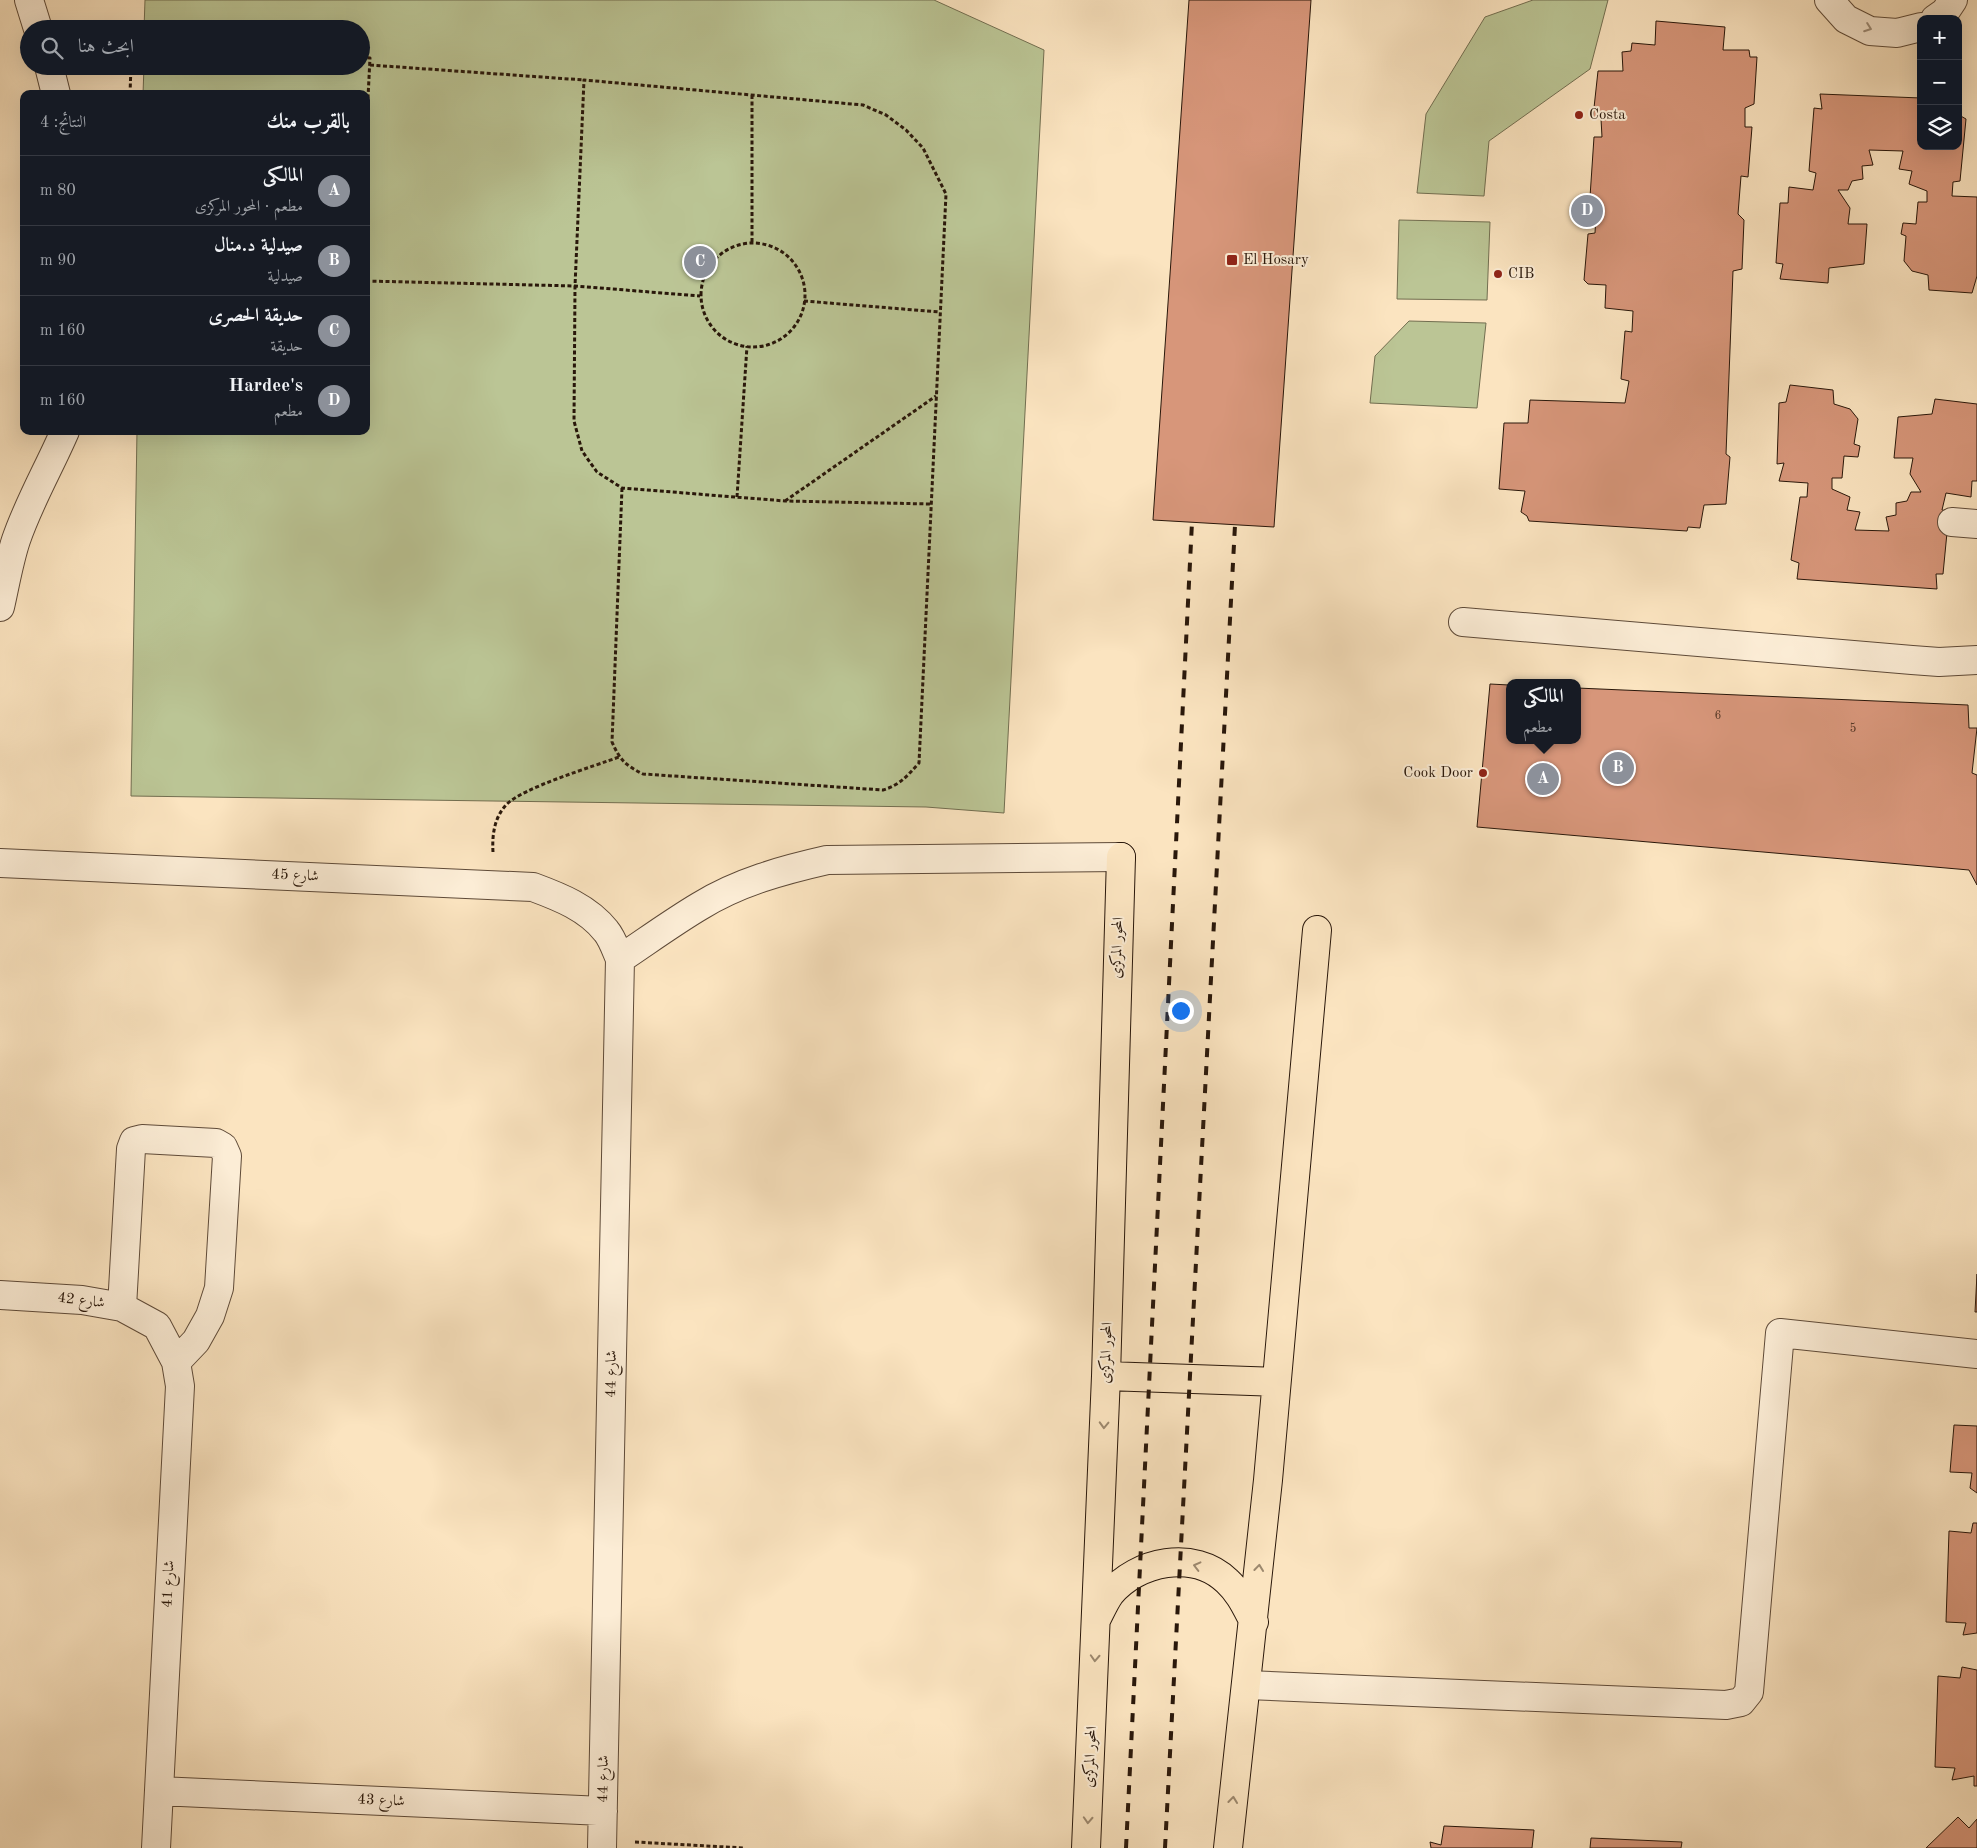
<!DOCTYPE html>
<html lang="ar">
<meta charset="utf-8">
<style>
body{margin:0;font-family:"Old Standard TT",Amiri,serif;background:#242831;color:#f1f3f6;direction:rtl}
.controls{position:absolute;right:15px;top:15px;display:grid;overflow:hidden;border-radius:10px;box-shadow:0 5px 20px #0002}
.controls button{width:45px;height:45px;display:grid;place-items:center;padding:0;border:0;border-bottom:1px solid #363941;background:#171b24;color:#f1f3f6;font:25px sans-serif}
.you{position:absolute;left:1180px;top:1010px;width:18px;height:18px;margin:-12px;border:4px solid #fff;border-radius:50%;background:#1a73e8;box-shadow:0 0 0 8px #1a73e833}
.badge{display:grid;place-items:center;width:32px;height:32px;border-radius:50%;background:#8c9099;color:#fff;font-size:16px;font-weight:700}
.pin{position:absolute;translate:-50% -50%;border:2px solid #fff;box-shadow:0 1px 5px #0006}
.popup{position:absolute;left:1506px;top:679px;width:75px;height:65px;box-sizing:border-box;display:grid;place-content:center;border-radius:10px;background:#171b24;filter:drop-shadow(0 1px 4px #0005);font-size:16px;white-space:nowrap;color:#9ea1a6}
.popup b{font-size:19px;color:#f1f3f6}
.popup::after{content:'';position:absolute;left:50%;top:100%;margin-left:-10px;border:10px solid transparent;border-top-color:#171b24}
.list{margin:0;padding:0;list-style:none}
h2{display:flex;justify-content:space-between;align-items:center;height:65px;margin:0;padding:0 20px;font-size:21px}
h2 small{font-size:16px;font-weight:400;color:#9ea1a6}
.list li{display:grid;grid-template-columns:32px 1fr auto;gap:15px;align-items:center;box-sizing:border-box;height:70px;padding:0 20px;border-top:1px solid #363941}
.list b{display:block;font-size:19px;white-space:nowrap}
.list p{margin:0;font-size:16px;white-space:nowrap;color:#9ea1a6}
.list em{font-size:16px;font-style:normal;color:#9ea1a6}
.icon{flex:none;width:28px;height:28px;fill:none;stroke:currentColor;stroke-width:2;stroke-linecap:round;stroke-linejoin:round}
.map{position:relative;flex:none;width:1977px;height:1848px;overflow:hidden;direction:ltr}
.search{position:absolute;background:#171b24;box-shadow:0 5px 20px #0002;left:20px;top:20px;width:350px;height:55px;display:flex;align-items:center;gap:12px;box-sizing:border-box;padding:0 18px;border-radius:28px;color:#9ea1a6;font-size:19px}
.panel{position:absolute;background:#171b24;box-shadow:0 5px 20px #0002;left:20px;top:90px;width:350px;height:345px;border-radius:10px;direction:rtl}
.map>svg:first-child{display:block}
</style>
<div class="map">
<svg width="1977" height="1848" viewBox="0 0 1977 1848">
<rect width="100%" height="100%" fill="#fbe4c0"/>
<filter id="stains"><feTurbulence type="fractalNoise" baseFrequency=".004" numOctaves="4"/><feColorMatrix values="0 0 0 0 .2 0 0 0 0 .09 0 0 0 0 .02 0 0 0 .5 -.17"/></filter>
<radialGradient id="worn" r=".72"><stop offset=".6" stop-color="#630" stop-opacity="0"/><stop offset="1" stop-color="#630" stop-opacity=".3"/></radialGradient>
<!-- green -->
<path fill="#bbc595" stroke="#726e50" d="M 145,0 L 934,0 L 1044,50 L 1004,813 L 926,807 L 131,796 L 137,431 L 366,431 L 366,94 L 143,94 L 144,66 L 361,66 L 361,29 L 144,29 Z
M 1533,0 L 1608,0 L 1590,69 L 1489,141 L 1484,196 L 1417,193 L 1426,114 L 1485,17 Z
M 1399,220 L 1490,222 L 1487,300 L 1397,299 Z
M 1409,321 L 1486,323 L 1477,408 L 1370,403 L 1375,356 Z"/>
<!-- building -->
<path fill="#d7967a" stroke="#29170a" d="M 1189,0 L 1311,0 L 1274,527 L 1153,520 Z
M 1656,21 L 1725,27 L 1723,50 L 1749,50 L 1750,57 L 1757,57 L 1754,104 L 1745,108 L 1745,127 L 1752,127 L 1748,177 L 1741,176 L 1738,214 L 1744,220 L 1742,269 L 1733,271 L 1726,454 L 1730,457 L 1726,504 L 1704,505 L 1700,528 L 1688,527 L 1687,531 L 1529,521 L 1527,516 L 1521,512 L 1525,491 L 1499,489 L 1504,423 L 1528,423 L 1530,400 L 1625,403 L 1629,381 L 1621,379 L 1625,331 L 1632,332 L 1633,311 L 1605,308 L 1606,285 L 1588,284 L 1584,280 L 1588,234 L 1595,233 L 1596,214 L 1589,212 L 1594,137 L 1602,137 L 1601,119 L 1593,117 L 1598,71 L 1623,71 L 1622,52 L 1631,51 L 1632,43 L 1655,45 Z
M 1820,94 L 1921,98 L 1921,146 L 1958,146 L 1958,100 L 1960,100 L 1959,115 L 1966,119 L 1960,181 L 1953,182 L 1952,196 L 1977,197 L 1977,276 L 1972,293 L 1929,290 L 1928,275 L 1912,271 L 1904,261 L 1906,236 L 1901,234 L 1903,223 L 1916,224 L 1918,202 L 1927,202 L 1927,191 L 1909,184 L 1912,171 L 1899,169 L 1903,151 L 1869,150 L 1873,165 L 1862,166 L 1863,179 L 1852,181 L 1848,190 L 1838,190 L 1850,208 L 1848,224 L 1867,224 L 1864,264 L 1829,268 L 1828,283 L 1780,279 L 1783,264 L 1776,263 L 1780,203 L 1788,203 L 1789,187 L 1813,190 L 1816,173 L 1809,171 L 1814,108 L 1822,109 Z
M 1790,385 L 1833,390 L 1834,404 L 1850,409 L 1858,419 L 1854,444 L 1860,446 L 1858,457 L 1844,456 L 1842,478 L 1832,478 L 1832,489 L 1850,497 L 1847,510 L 1860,512 L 1855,530 L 1889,531 L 1886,517 L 1896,515 L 1896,503 L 1907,501 L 1911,492 L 1921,492 L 1910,474 L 1913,458 L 1894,458 L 1898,417 L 1932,414 L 1935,399 L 1977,404 L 1977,481 L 1972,481 L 1971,497 L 1946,493 L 1942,510 L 1949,512 L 1943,574 L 1936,574 L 1937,589 L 1797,579 L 1799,563 L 1791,560 L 1800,497 L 1807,497 L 1808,483 L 1779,481 L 1784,463 L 1777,464 L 1779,403 L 1786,402 Z
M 1490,684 L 1509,685 L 1509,740 L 1577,740 L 1577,688 L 1968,705 L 1969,728 L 1977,728 L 1972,773 L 1977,775 L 1977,885 L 1969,870 L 1477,827 Z
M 1977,1274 L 1977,1312 L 1975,1312 Z
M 1954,1425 L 1977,1426 L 1977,1493 L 1970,1488 L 1972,1473 L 1950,1472 Z
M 1973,1523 L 1977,1523 L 1977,1633 L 1963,1635 L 1966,1623 L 1946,1622 L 1949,1531 L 1971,1533 Z
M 1962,1667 L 1977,1670 L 1977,1786 L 1974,1786 L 1974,1776 L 1952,1780 L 1955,1768 L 1935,1767 L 1938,1676 L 1960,1678 Z
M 1958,1817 L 1969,1828 L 1977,1819 L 1977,1848 L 1926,1848 Z
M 1444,1826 L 1534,1830 L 1532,1848 L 1431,1848 L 1430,1842 L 1441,1845 Z
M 1591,1838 L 1682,1842 L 1681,1848 L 1590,1848 Z"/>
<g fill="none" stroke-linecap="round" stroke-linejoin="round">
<!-- minor casing -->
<g stroke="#5e4a38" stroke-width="30">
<path id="minor" d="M 29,0 L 38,29
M 1829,0 L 1846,19 L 1870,31 L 1897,33 L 1921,27
M 1935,19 L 1945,12 L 1953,0
M 49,66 L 56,94
M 1952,522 L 1977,524
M 0,607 C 5,585 9,561 16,540 C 29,502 49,468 65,431
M 1463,622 L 1912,660 L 1939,662 L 1977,660
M 0,863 L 533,887 C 560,897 588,908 606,931 C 612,938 616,950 620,959 L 602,1848
M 620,959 C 647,941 673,922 700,906 C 739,882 783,870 827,860 L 1121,857
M 0,1295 L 82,1300 L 122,1307 L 157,1326 L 176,1362 L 180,1386 L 156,1848
M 122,1307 L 131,1149 L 134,1141 L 142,1139 L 216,1143 L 223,1147 L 227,1156 L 219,1288 L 210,1316 L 196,1341 L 176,1362
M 1247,1685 L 1726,1705 L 1741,1702 L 1749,1692 L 1780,1333 L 1977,1354
M 159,1791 L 603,1811"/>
</g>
<!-- major casing -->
<g stroke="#29170a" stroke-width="30">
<path id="major" d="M 1106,1376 L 1276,1382
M 1097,1618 C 1101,1610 1105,1601 1110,1594 C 1137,1561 1194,1549 1227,1581 C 1240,1593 1246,1607 1254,1622
M 1086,1848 L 1106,1376 L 1121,857
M 1228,1848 L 1268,1480 L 1317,930"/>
</g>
<!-- path -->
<path stroke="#29170a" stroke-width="3" stroke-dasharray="4 2.5" stroke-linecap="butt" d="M 361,57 L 370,58 L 366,137
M 370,65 L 584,80
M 130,94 L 131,66
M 752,242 L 752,95
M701 295a52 52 0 1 1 104 0a52 52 0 1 1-104 0Z
M 366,281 L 575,286 L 700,296
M 804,301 L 940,312
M 622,488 L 612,742 C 620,760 625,765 643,774 L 883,790 C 900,785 907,776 919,763 L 946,194 L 923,148 L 906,130 L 886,115 L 863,105 L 584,80 L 575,286 L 574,421 L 582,451 L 597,472 L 622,488 L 785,501 L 931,504
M 737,497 L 747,346
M 785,501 L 936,396
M 493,852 C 492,836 494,818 506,805 C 521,788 595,766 619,757
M 635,1842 L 744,1848"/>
<!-- minor -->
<use href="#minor" stroke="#fcedd6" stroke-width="28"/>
<!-- major -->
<use href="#major" stroke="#fbe4c0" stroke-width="28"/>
<!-- rail -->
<path stroke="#29170a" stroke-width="4" stroke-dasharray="9 9" stroke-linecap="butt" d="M 1126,1848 L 1192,522
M 1165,1848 L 1235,525"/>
</g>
<!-- one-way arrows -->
<defs><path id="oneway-chevron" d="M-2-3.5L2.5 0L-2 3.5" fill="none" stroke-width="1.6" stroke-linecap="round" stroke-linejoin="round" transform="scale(1.25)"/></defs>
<use stroke="#9d8d7a" href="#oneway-chevron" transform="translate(1868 28) rotate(20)"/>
<g stroke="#9c886e">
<use href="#oneway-chevron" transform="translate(1104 1425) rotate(92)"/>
<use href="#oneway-chevron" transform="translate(1197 1566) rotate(-166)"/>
<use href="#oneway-chevron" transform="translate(1259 1568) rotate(-84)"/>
<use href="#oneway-chevron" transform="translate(1095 1658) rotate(93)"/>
<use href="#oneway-chevron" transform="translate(1233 1800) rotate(-84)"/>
<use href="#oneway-chevron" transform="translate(1088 1820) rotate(93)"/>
</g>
<!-- markers -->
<g fill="#8f2418" stroke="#fcedd6" stroke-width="2">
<circle cx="1579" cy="115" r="5"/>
<rect x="1226" y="254" width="12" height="12" rx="2.5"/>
<circle cx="1498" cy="274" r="5"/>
<circle cx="1483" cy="773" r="5"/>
</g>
<g text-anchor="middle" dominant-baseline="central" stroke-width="4" stroke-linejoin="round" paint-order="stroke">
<!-- number labels -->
<g font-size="12" fill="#543726">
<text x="1718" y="716">6</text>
<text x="1853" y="729">5</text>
</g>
<!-- poi labels -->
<g font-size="15" fill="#29170a" stroke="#fcedd6" text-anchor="start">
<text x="1589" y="115">Costa</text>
<text x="1243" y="260">El Hosary</text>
<text x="1508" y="274">CIB</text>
<text x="1473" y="773" text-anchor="end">Cook Door</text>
</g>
<!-- street labels -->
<g font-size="15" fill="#29170a" stroke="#fcedd6">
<text transform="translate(295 876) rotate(3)">شارع 45</text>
<text transform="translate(1118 948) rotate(-88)">المحور المركزى</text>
<text transform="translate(81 1301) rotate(7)">شارع 42</text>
<text transform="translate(1107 1353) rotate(-88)">المحور المركزى</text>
<text transform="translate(612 1374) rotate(-89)">شارع 44</text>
<text transform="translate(169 1584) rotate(-87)">شارع 41</text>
<text transform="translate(1091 1757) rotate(-87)">المحور المركزى</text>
<text transform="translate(604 1779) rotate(-89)">شارع 44</text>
<text transform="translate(381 1801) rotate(3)">شارع 43</text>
</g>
</g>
<rect width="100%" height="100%" filter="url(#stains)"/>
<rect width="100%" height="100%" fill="url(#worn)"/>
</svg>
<div class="controls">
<button>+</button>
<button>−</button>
<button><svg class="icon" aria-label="layers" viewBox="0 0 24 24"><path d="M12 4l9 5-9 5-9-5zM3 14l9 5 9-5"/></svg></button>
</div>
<div class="you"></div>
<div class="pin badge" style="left:1543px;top:779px">A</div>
<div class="popup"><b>المالكى</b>مطعم</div>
<div class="pin badge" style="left:1618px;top:768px">B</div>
<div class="pin badge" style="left:700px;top:262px">C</div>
<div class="pin badge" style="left:1587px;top:211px">D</div>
<div class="search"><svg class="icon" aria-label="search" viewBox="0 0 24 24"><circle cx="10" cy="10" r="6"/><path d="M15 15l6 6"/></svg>ابحث هنا</div>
<section class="panel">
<h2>بالقرب منك<small>النتائج: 4</small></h2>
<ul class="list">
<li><span class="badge">A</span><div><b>المالكى</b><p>مطعم · المحور المركزى</p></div><em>80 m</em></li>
<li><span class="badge">B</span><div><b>صيدلية د.منال</b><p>صيدلية</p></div><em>90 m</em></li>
<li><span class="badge">C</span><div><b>حديقة الحصرى</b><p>حديقة</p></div><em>160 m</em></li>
<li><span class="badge">D</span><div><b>Hardee's</b><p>مطعم</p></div><em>160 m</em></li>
</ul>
</section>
</div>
